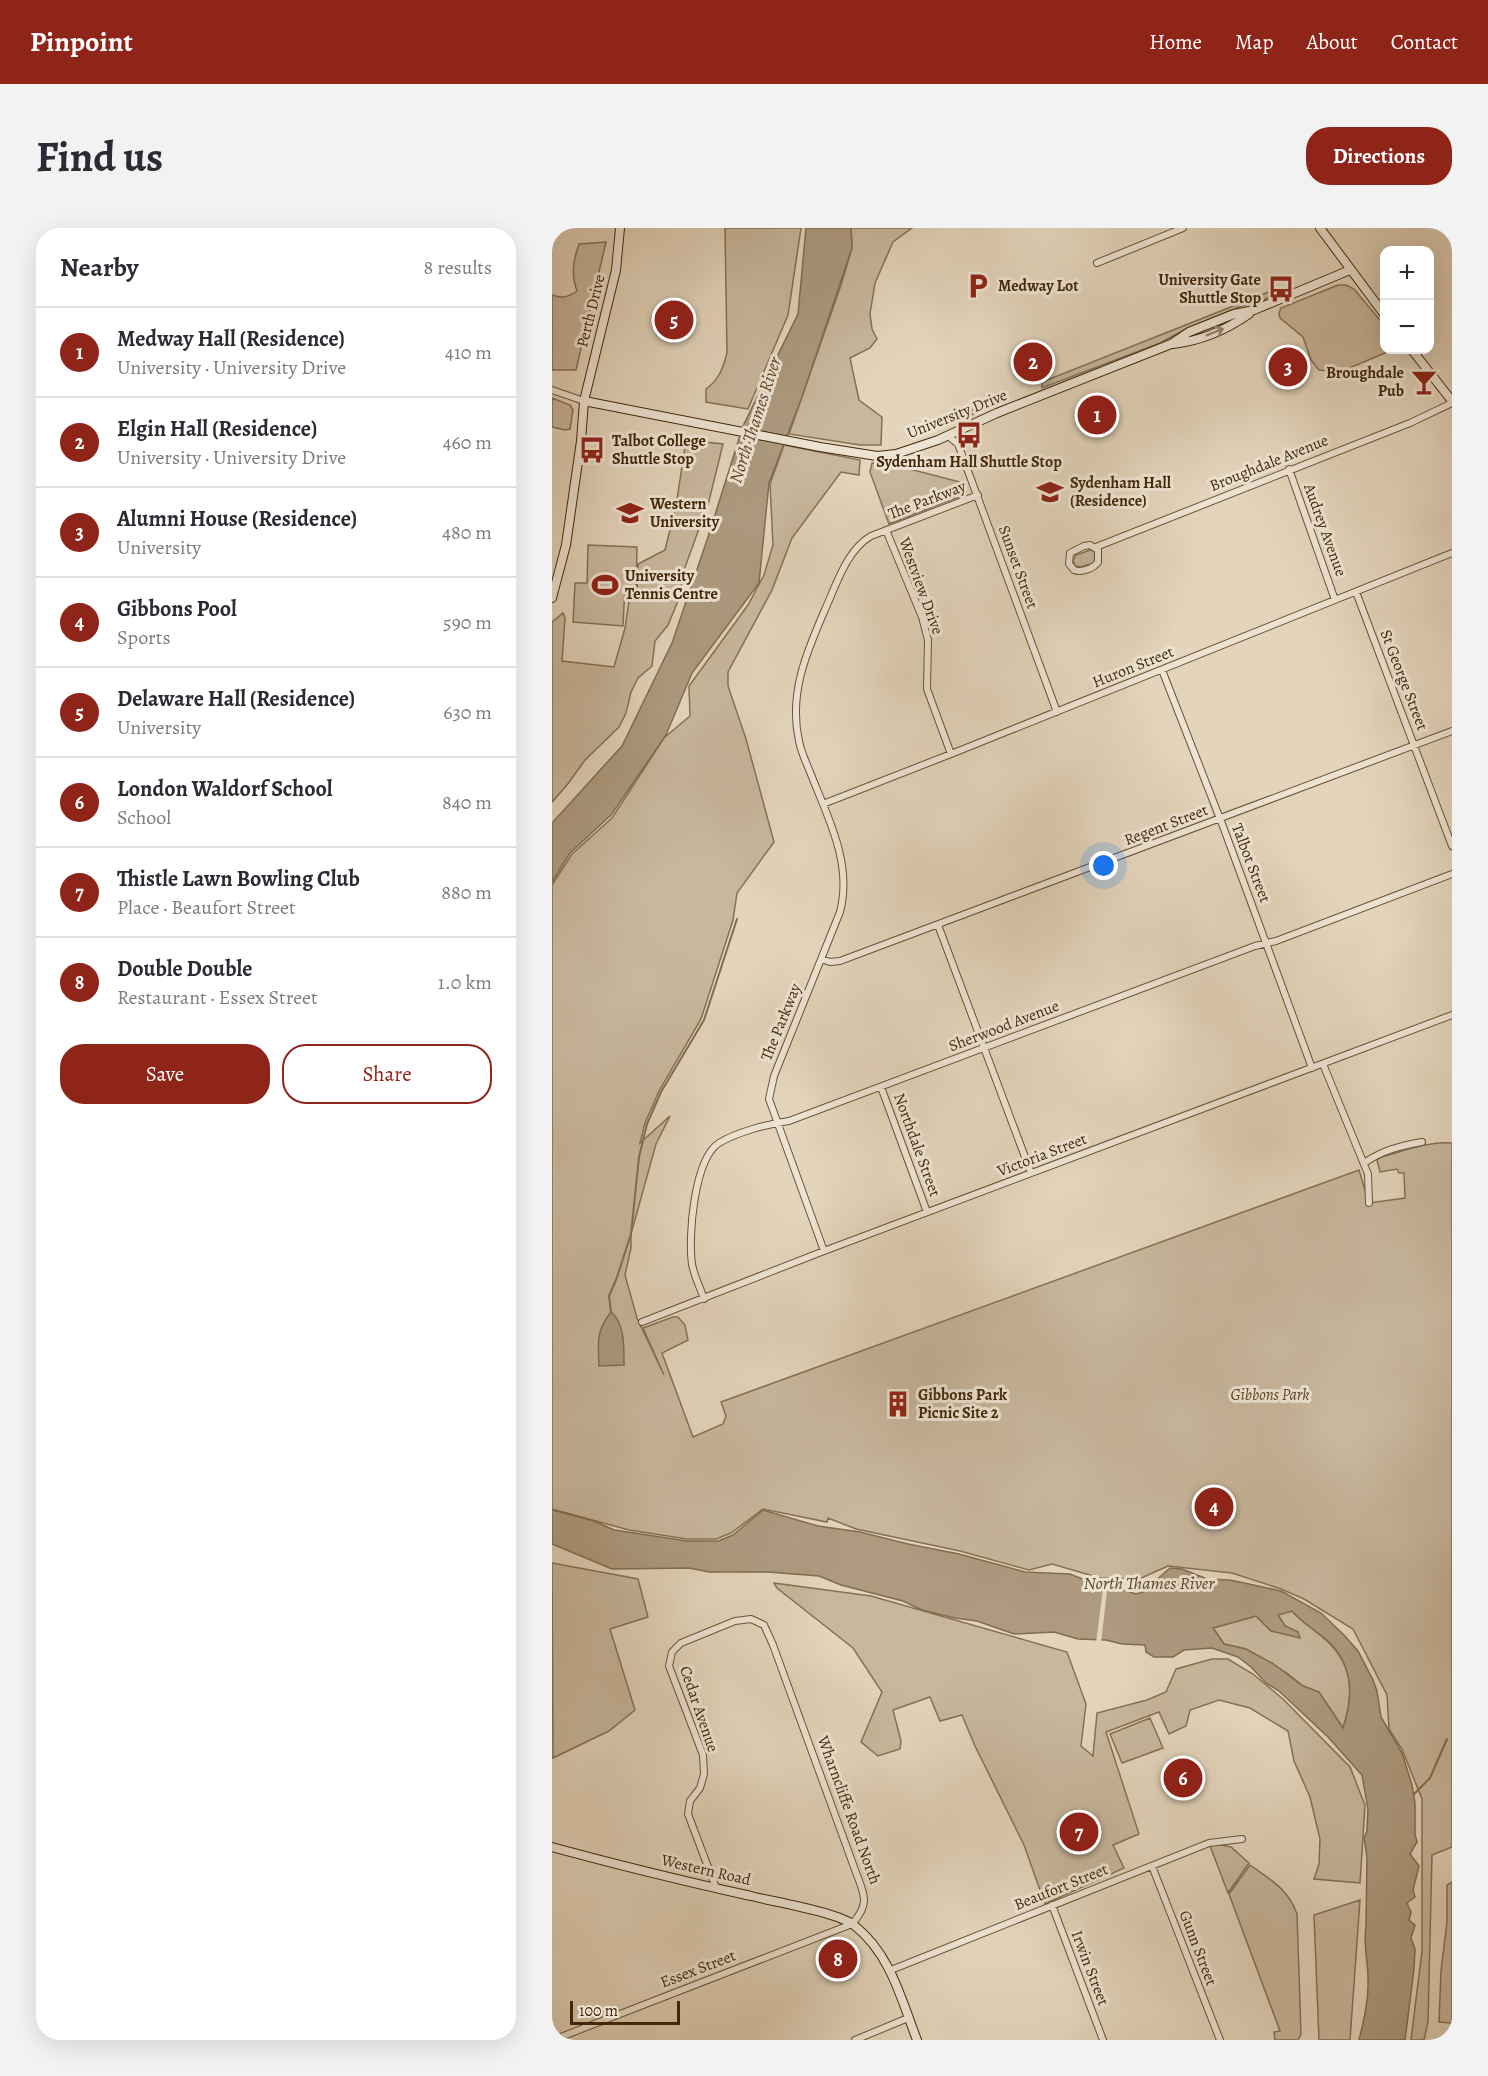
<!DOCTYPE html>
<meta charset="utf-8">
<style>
body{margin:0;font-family:Alegreya,serif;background:#f2f2f3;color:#2b2b33}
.controls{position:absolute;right:18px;top:18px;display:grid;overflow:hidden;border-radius:12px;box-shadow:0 6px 24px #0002}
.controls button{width:54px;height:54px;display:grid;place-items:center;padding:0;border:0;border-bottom:2px solid #e1e1e2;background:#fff;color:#2b2b33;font:30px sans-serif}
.scale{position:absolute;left:18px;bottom:15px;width:110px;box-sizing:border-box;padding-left:6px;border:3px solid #43280a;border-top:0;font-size:16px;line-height:21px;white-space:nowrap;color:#43280a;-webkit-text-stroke:4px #ede3d3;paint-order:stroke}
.you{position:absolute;left:552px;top:638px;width:21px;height:21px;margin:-15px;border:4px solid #fff;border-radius:50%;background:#1a73e8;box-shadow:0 0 0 9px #1a73e833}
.badge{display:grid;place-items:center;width:39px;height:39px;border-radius:50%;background:#8f2418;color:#fff;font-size:20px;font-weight:700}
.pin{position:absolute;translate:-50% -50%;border:3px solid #fff;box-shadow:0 2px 6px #0006}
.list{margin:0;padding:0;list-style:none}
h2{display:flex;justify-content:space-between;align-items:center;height:78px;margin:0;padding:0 24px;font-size:26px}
h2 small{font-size:20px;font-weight:400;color:#7c7c81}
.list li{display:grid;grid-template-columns:39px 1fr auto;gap:18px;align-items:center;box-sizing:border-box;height:90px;padding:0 24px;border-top:2px solid #e1e1e2}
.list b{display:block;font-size:22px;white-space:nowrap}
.list p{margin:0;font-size:20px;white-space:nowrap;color:#7c7c81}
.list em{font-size:20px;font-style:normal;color:#7c7c81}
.actions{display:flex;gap:12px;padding:18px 24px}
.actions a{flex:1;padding:14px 0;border:2px solid #8f2418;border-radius:24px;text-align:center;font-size:21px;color:#8f2418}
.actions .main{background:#8f2418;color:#fff}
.map{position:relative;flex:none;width:900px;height:1812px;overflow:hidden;border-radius:24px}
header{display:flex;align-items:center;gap:36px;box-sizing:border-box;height:84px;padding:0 30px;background:#8f2418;color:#fff}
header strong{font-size:28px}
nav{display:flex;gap:33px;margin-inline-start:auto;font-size:21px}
.intro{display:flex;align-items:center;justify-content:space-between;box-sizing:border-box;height:144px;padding:0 36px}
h1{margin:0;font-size:42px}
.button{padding:15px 27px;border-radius:24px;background:#8f2418;color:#fff;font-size:21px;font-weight:700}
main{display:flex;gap:36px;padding:0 36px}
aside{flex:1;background:#fff;border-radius:24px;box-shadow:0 6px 24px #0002}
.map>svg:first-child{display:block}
</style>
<header>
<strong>Pinpoint</strong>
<nav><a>Home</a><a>Map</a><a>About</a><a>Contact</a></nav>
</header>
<div class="intro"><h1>Find us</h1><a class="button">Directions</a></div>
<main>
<aside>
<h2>Nearby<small>8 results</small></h2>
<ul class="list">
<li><span class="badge">1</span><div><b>Medway Hall (Residence)</b><p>University · University Drive</p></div><em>410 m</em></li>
<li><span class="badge">2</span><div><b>Elgin Hall (Residence)</b><p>University · University Drive</p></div><em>460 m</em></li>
<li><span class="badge">3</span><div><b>Alumni House (Residence)</b><p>University</p></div><em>480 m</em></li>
<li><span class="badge">4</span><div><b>Gibbons Pool</b><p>Sports</p></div><em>590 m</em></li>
<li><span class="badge">5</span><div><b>Delaware Hall (Residence)</b><p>University</p></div><em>630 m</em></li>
<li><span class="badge">6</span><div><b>London Waldorf School</b><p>School</p></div><em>840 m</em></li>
<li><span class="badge">7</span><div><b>Thistle Lawn Bowling Club</b><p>Place · Beaufort Street</p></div><em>880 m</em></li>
<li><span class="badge">8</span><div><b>Double Double</b><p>Restaurant · Essex Street</p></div><em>1.0 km</em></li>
</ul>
<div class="actions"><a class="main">Save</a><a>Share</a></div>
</aside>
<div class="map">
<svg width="900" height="1812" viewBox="0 0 900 1812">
<rect width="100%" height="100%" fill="#e3d4bb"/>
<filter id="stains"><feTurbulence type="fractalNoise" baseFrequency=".00333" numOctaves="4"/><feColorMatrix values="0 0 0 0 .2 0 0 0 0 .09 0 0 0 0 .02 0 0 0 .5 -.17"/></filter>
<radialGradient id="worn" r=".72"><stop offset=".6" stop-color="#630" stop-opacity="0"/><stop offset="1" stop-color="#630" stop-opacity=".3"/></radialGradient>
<!-- green -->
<path fill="#c8b79d" stroke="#867054" stroke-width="1.5" d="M 173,0 L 249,0 L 236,87 L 196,181 L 154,174 L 154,161 C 167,152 171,140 175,125 Z
M 299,0 L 360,0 L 341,14 L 323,55 L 318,86 L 320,101 L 325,111 L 318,120 L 298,130 L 307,172 L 330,189 L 329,217 L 308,217 L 237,206 L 289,57 L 300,20 Z
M 54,14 L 24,142 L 0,142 L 0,67 C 10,71 16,69 25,63 C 19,46 21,33 27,16 Z
M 786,57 L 794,57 L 802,61 L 832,97 L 832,122 L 840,122 L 788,144 L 767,142 L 759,132 L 751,109 L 728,90 L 727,85 L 729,80 Z
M 724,61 L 725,63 L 712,72 L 687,79 L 634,101 L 608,115 L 490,160 L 490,154 Z
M 0,170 L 18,177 L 21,182 L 18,201 L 13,202 L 0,199 Z
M 437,175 L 439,179 L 392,198 L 391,193 Z
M 134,212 L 171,216 L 157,273 L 131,345 L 128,368 L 116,397 L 103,413 L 100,438 L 86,450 L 79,464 L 74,485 L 67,499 L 33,532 L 15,557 L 0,574 L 0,394 L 11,385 L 13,390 L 10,433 L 62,439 L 73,400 L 78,366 L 85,363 L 86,336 L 113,322 L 124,278 Z
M 232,217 L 308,232 L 307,247 L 289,244 L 240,310 L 220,362 L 176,444 L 176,458 L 194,511 L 222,614 L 185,665 L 181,692 L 149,791 L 107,863 L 93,895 L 88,915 L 118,888 L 104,916 L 79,1006 L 79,1020 L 73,1047 L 85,1090 L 112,1147 L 91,1100 L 121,1089 L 126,1089 L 133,1097 L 136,1112 L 110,1125 L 141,1209 L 171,1196 L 174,1188 L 169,1174 L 807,942 L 817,975 L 853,970 L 852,945 L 847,945 L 845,941 L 828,944 L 825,932 L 829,929 C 852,923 877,913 900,915 L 900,1619 L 880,1627 L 876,1794 L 872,1812 L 859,1812 L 870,1723 L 870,1571 L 850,1521 L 837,1501 L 835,1467 L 801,1401 L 752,1371 L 729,1361 L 680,1345 L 616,1338 L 587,1351 L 548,1350 L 500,1336 L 477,1342 L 408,1323 L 304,1301 L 276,1290 L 275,1294 L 211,1281 L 179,1305 L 164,1311 L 135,1311 L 77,1302 L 0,1281 L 0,657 L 20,626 L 60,590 L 112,510 L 138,488 L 137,458 L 196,377 L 212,347 L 221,317 L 218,256 Z
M 320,235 L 342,237 L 412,255 L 414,266 L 337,296 L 318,244 Z
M 36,317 L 85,319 L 84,359 L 73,359 L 71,398 L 21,394 L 23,355 L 35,355 Z
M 538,322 L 541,322 L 543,325 L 542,335 L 529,339 L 523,338 L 521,333 L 524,327 Z
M 0,1335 L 86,1351 L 96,1389 L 58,1401 L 83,1482 L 57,1503 L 1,1530 Z
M 222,1355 L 319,1368 L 515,1424 L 534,1476 L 529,1518 L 541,1528 L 545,1485 L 595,1472 L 614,1464 L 624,1441 L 660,1431 L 676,1431 L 701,1446 L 731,1471 L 798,1539 L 813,1577 L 808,1655 L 762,1651 L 767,1636 L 768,1611 L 758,1569 L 742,1533 L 736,1503 L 698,1480 L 667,1472 L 638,1482 L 634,1498 L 617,1506 L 607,1484 L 554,1504 L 587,1606 L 561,1617 L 572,1640 L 493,1676 L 472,1617 L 423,1518 L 410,1487 L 388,1493 L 378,1469 L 341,1482 L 349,1513 L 348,1521 L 326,1528 L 309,1514 L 330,1464 L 301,1420 L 225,1360 Z
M 740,1383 C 751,1396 767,1404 779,1417 C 802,1441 801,1470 791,1500 L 767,1464 L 751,1458 L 735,1445 L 694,1421 L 672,1416 L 661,1400 L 704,1388 L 719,1403 L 746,1404 L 733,1398 L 725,1386 Z
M 598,1490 L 611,1520 L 570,1535 L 558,1506 Z
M 665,1616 L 679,1619 L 697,1635 L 676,1665 L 658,1618 Z
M 698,1637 C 719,1652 736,1661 745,1686 L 749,1806 L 746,1812 L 723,1812 L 722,1804 L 728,1803 L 677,1666 Z
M 900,1654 L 900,1795 L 887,1794 L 889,1743 L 895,1694 L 895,1657 Z
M 808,1672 L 798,1812 L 767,1812 L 762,1687 Z"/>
<!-- water -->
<path fill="#ad9a7f" stroke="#836c50" stroke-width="1.5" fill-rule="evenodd" d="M 254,0 L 299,0 L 300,20 L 250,169 L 217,255 L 207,355 L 140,445 L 114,507 L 59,587 L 18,625 L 0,654 L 0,595 L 70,518 L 120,415 L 156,309 L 191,198 L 246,86 Z
M 59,1084 C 73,1095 72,1120 72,1137 L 47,1138 C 46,1114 44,1103 59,1084 Z
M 660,1259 L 676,1264 L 667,1290 L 651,1286 Z
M 0,1282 L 42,1293 L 62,1302 L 135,1313 L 166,1313 L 181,1307 L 211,1282 L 266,1298 L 308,1304 L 356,1316 L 407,1326 L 473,1344 L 518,1346 L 543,1356 L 559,1357 L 584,1366 L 591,1364 L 618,1340 L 630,1341 L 655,1351 L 678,1352 L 729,1363 L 769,1385 L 792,1407 L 806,1423 L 821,1452 L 825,1463 L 829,1489 L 850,1525 L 860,1557 L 863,1575 L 863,1606 L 865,1614 L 858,1626 L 867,1638 L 861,1662 L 863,1669 L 855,1675 L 859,1684 L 857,1692 L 863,1697 L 859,1710 L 863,1721 L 862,1741 L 853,1812 L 807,1812 C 812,1792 817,1771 816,1751 C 816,1733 811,1715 814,1698 L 815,1629 L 812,1610 L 815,1603 L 816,1581 L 810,1547 L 776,1509 L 727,1463 L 714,1455 L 699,1439 L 686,1429 L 660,1420 L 632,1422 L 621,1429 L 602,1429 L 594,1424 L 593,1417 L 570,1416 L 554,1412 L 526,1411 L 502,1404 L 462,1406 L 425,1393 L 403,1390 L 370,1382 L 351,1373 L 289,1357 L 267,1348 L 216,1344 L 157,1344 L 137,1340 L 60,1341 L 0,1316 ZM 740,1383 C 751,1396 767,1404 779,1416 C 802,1441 801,1470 791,1500 L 767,1464 L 751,1458 L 720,1435 L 694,1421 L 672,1416 L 661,1400 L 704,1388 L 719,1403 L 748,1410 L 746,1404 L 733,1398 L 726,1387 Z"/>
<!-- pier -->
<path fill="#e3d4bb" d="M 552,1354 L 556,1354 L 549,1415 L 544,1415 Z"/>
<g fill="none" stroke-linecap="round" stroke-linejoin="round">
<!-- stream -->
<path stroke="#836c50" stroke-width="2" d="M 59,1084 L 57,1068 L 64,1052 L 79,1006 L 87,929 L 95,896 L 109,864 L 152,792 L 185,691
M 862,1566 L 878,1550 L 895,1511"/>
<!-- street casing -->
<g stroke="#6b5336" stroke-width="8">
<path id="street" d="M 545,35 L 631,0
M 0,162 L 32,173
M 396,208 L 406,216 L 505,484
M 737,241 L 783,372
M 334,302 L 370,389 L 376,412 L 375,461 L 399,526
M 538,317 L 546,322 L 546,334 C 542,340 530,345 522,342 L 517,336 L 518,325 L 532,318 Z
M 544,319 L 858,195 L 900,175
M 804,364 L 900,618
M 610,442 L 672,601 L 760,840
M 271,576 L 399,526 L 900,325
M 386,697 L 479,945
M 270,731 L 278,734 L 288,733 L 900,503
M 771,836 L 816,946 L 817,975
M 329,859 L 375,984
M 812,935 C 831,922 848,918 870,914
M 272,1023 L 217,871 L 222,848 L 288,684 C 301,635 275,588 258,544 C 254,534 249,524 247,513 C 236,464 256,421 275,377 C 285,354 296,321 319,308 L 426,267
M 152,1071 C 148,1059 142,1048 140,1036 C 136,1009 142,931 167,915 C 185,904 216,896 237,893 L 703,718 L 724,713 L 900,646
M 90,1094 L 272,1023 L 900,787
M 600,1638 L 668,1812
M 500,1677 L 551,1812
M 339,1742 L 657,1615 L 690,1611
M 1,1812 L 300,1696 C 320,1674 311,1665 302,1639 L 221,1417 L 212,1397 L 199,1391 L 183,1393 L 129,1415 L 120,1424 L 117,1438 L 151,1527 L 152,1546 L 148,1560 L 138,1573 L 136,1586 L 164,1660
M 303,1812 L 356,1790"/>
</g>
<!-- secondary casing -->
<g stroke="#43280a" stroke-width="10">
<path id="secondary" d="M 768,0 L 832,86
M 621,116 C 648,113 674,102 697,86
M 860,122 L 900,173
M 32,173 L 268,219 L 325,228 L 344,226 L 386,212 L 445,185 L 619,116 L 637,104 L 682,86 L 702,82 L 798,42
M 0,370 L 14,317 L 29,213 L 32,173 L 64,42 L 68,0
M 0,1619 C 66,1637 132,1653 199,1668 C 222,1674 286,1684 303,1698 C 339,1727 349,1771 365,1812"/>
</g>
<!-- street -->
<use href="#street" stroke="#ede3d3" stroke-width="6"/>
<!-- secondary -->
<use href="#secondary" stroke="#ede3d3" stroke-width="8"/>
</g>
<!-- one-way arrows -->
<defs><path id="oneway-shaft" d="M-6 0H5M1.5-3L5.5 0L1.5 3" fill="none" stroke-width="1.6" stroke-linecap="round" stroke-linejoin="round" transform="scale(1.5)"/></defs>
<use stroke="#98866e" href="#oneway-shaft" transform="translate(663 104) rotate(-22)"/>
<!-- icons -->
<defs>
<g id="parking-bare" transform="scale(2.07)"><path d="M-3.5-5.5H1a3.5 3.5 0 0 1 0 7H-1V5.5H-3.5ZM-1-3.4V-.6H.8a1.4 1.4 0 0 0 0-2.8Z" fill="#8f2418" stroke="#ede3d3" stroke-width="2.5" paint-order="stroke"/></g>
<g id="bus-bare" transform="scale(2.07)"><path d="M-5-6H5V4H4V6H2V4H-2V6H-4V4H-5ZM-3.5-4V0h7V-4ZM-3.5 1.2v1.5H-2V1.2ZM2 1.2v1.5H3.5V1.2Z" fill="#8f2418" stroke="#ede3d3" stroke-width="2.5" paint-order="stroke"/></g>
<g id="bar-bare" transform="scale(2.07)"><path d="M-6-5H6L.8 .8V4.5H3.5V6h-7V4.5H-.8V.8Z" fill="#8f2418" stroke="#ede3d3" stroke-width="2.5" paint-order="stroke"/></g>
<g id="university-bare" transform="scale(2.07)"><path d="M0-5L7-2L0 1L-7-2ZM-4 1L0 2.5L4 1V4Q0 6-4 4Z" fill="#8f2418" stroke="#ede3d3" stroke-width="2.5" paint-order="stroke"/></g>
<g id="stadium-bare" transform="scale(2.07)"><path d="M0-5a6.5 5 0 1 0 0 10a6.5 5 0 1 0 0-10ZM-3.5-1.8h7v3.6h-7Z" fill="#8f2418" stroke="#ede3d3" stroke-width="2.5" paint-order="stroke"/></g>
<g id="building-bare" transform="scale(2.07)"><path d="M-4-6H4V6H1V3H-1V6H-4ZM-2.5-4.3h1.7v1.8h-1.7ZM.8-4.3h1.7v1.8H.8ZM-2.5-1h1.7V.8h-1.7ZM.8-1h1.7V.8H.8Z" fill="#8f2418" stroke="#ede3d3" stroke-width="2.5" paint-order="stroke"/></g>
</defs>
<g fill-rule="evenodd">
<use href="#parking-bare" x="426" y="58"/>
<use href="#bus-bare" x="729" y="61"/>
<use href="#bar-bare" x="872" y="154"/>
<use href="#bus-bare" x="417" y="207"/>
<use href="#bus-bare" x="40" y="222"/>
<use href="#university-bare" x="498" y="264"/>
<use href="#university-bare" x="78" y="285"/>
<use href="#stadium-bare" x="53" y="357"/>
<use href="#building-bare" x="346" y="1176"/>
</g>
<g text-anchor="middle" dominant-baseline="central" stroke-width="6" stroke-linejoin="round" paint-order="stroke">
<!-- poi labels -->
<g font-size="16" font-weight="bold" fill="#43280a" stroke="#ede3d3" text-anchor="start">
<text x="709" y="52" text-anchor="end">University Gate<tspan x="709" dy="18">Shuttle Stop</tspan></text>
<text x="446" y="58">Medway Lot</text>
<text x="852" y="145" text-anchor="end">Broughdale<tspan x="852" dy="18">Pub</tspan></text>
<text x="60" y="213">Talbot College<tspan x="60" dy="18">Shuttle Stop</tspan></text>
<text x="417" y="234" text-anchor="middle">Sydenham Hall Shuttle Stop</text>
<text x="518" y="255">Sydenham Hall<tspan x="518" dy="18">(Residence)</tspan></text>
<text x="98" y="276">Western<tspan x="98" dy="18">University</tspan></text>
<text x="73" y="348">University<tspan x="73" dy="18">Tennis Centre</tspan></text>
<text x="366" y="1167">Gibbons Park<tspan x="366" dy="18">Picnic Site 2</tspan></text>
</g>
<!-- street labels -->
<g font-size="16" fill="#43280a" stroke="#ede3d3">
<text transform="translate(39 83) rotate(-76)">Perth Drive</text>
<text transform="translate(405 186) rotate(-22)">University Drive</text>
<text transform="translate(717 235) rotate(-22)">Broughdale Avenue</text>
<text transform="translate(375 272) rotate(-21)">The Parkway</text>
<text transform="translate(773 302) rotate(70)">Audrey Avenue</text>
<text transform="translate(466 339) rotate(70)">Sunset Street</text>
<text transform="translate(369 358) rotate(70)">Westview Drive</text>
<text transform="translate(581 439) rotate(-22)">Huron Street</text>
<text transform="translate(852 452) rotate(69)">St George Street</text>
<text transform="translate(614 597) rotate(-21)">Regent Street</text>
<text transform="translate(699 635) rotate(69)">Talbot Street</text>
<text transform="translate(229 794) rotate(-68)">The Parkway</text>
<text transform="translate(452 798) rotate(-21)">Sherwood Avenue</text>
<text transform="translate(365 917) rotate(70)">Northdale Street</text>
<text transform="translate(490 927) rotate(-21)">Victoria Street</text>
<text transform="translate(147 1481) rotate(71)">Cedar Avenue</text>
<text transform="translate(297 1582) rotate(70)">Wharncliffe Road North</text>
<text transform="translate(154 1642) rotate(13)">Western Road</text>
<text transform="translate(509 1659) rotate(-22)">Beaufort Street</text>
<text transform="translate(646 1720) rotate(69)">Gunn Street</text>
<text transform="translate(538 1740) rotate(69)">Irwin Street</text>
<text transform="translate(146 1741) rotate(-21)">Essex Street</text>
</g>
<!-- park labels -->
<g font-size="16" font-style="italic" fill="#5e4527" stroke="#ede3d3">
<text x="718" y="1167">Gibbons Park</text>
</g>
<!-- water labels -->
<g font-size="18" font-style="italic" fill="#5e4427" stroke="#ede3d3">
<text transform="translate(203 192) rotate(-72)">North Thames River</text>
<text x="597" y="1355">North Thames River</text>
</g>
</g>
<rect width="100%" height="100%" filter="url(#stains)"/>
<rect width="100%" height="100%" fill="url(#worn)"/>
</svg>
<div class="controls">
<button>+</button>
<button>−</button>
</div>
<div class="scale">100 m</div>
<div class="you"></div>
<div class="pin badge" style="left:545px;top:187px">1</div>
<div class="pin badge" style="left:481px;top:134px">2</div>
<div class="pin badge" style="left:736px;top:139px">3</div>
<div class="pin badge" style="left:662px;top:1279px">4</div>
<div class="pin badge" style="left:122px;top:92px">5</div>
<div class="pin badge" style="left:631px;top:1550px">6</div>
<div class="pin badge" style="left:527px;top:1604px">7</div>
<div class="pin badge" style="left:286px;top:1731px">8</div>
</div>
</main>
